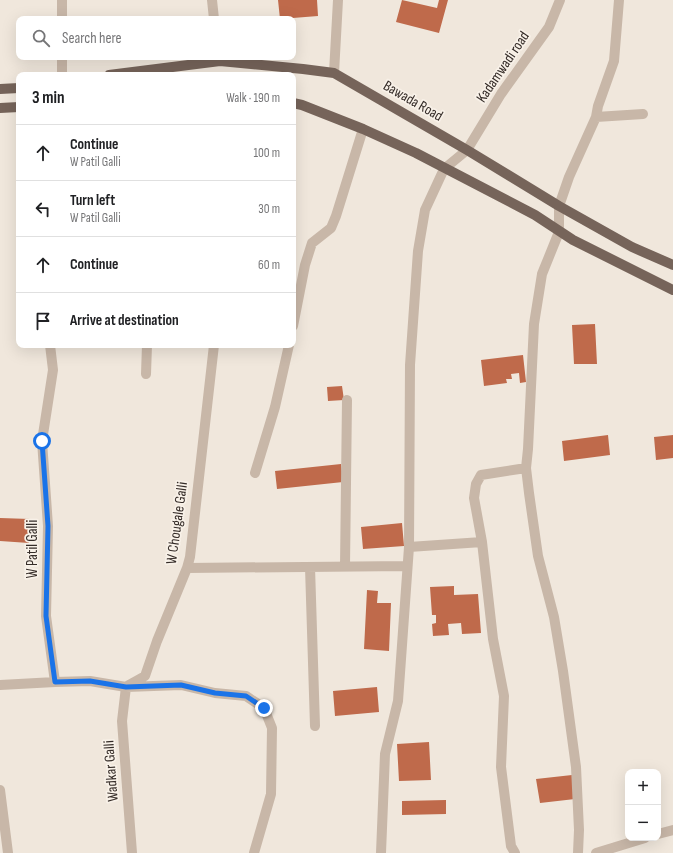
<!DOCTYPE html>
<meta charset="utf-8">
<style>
body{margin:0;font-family:"Sofia Sans Condensed",sans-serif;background:#f6f6f6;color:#202124}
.controls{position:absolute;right:12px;bottom:12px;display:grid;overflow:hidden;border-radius:8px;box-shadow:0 4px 16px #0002}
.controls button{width:36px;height:36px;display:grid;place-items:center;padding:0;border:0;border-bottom:1px solid #e0e0e0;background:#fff;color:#202124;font:20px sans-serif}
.stop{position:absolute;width:12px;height:12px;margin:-9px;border:3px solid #1a73e8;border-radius:50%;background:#fff}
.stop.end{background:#1a73e8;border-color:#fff;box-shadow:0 1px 4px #0008}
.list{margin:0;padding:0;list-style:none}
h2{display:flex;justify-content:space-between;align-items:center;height:52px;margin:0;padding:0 16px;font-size:17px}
h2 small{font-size:13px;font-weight:400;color:#757577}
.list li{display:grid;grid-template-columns:26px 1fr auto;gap:12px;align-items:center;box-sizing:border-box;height:56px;padding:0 16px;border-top:1px solid #e0e0e0}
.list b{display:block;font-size:15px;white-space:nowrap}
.list p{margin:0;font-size:13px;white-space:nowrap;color:#757577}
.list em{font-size:13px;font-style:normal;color:#757577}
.icon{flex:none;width:22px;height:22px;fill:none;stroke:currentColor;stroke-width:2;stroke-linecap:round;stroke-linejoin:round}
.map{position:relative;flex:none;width:673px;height:853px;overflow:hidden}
.search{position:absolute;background:#fff;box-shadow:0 4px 16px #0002;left:16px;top:16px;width:280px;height:44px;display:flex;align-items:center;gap:10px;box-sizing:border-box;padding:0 14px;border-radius:8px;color:#757577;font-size:15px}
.panel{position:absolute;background:#fff;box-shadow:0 4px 16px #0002;left:16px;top:72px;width:280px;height:276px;border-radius:8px}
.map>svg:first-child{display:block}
</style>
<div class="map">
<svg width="673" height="853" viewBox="0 0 673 853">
<rect width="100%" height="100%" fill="#f0e7dc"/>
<!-- building -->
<path fill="#bf6a4b" d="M 278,0 L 317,0 L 318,16 L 280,19 Z
M 402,0 L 437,8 L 439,0 L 448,0 L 439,33 L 396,22 Z
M 595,324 L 597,364 L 574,364 L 572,325 Z
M 523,355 L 526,382 L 520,383 L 519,373 L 511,374 L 512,379 L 506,379 L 507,383 L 484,386 L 481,360 Z
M 342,386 L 344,400 L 328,401 L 327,387 Z
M 608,435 L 610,455 L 564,461 L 562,441 Z
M 673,435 L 673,458 L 656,460 L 654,437 Z
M 341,464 L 343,482 L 277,489 L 275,471 Z
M 0,518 L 30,519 L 29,543 L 0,541 Z
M 402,523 L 404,546 L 363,549 L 361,527 Z
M 454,586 L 454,595 L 478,594 L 481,633 L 462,634 L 461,623 L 448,624 L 449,635 L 433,636 L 432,624 L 436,623 L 436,615 L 432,615 L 430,587 Z
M 367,590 L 378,591 L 377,603 L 391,603 L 389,651 L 364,649 Z
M 377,687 L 379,712 L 335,716 L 333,691 Z
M 429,742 L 431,780 L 399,781 L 397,744 Z
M 572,775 L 575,799 L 540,803 L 536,779 Z
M 446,800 L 446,814 L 402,815 L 402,801 Z"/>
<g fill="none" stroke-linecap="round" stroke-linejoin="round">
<!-- minor -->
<path stroke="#c8b7a8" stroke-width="10" d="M 334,73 L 338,0
M 596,117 L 643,114
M 293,326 L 305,265 L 312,243 L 331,228 L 336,216 L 363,129
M 50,345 L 53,370 L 42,441 L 48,526 L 46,616 L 55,682 L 90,681 L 126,687 L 181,685 L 215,693 L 246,696 L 264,708 L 272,728 L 271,794 L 254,853
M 146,374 L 147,345
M 255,473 L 275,407 L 289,345
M 409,547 L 482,542
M 310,567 L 315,726
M 345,567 L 347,400
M 187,568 L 407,566
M 0,685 L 55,682
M 127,686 L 145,676 L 157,641 L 187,568 L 190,557 L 214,345
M 126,687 L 122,721 L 132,853
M 0,790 L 8,853
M 658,834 L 673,830
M 381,853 L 385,754 L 398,701 L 409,547 L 410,365 L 418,251 L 425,210 L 444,169 L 467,150
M 515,853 L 511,846 L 501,767 L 504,696 L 493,639 L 482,542 L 474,498 L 476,484 L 481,475 L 526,468
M 578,853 L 579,830 L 576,767 L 563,671 L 554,617 L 538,556 L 529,493 L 526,468 L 528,449 L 534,324 L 542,274 L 559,232 L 559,206 L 569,177 L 596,117 L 598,106 L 614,61 L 619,0
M 596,853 L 645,838"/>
<!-- tertiary -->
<path stroke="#c8b7a8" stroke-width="10" d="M 62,0 L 62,19
M 212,0 L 214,19
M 62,57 L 62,75
M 467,150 L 501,94 L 549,27 L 560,0"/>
<!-- primary -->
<path stroke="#76645a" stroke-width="10" d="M 109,75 L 220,61 L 303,69 L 334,73 L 467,150 L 559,206 L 632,247 L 673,265
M 0,89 L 19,88
M 293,103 L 302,105 L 363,129 L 416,153 L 535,215 L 573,240 L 673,290
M 0,108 L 19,107"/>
</g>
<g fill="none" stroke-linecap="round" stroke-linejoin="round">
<!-- route -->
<path stroke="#1a73e8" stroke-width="5" d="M 42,441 L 48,526 L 46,616 L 55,682 L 90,681 L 126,687 L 181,685 L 215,693 L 246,696 L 264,708"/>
</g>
<g text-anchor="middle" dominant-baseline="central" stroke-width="3.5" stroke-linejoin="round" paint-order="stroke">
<!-- street labels -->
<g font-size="15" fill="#352c28" stroke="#f8f1e8">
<text transform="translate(503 67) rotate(-56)">Kadamwadi road</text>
<text transform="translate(413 101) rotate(30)">Bawada Road</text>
<text transform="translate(177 523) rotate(-82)">W Chougale Galli</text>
<text transform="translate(32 549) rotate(-90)">W Patil Galli</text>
<text transform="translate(111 771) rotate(-94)">Wadkar Galli</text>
</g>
</g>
</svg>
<div class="controls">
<button>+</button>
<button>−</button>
</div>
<div class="stop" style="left:42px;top:441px"></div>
<div class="stop end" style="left:264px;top:708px"></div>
<div class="search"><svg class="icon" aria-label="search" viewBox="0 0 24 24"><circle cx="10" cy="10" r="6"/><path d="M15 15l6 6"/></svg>Search here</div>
<section class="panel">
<h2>3 min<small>Walk · 190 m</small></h2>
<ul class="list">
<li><svg class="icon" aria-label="ahead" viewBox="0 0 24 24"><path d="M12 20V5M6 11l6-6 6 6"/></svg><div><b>Continue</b><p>W Patil Galli</p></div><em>100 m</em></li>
<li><svg class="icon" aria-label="left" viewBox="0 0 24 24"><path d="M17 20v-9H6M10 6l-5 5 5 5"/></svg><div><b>Turn left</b><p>W Patil Galli</p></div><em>30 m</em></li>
<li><svg class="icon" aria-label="ahead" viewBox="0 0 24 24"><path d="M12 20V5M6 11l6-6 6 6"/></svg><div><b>Continue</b></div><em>60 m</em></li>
<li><svg class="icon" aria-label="arrive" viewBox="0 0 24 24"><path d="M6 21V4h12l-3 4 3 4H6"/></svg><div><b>Arrive at destination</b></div></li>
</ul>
</section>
</div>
